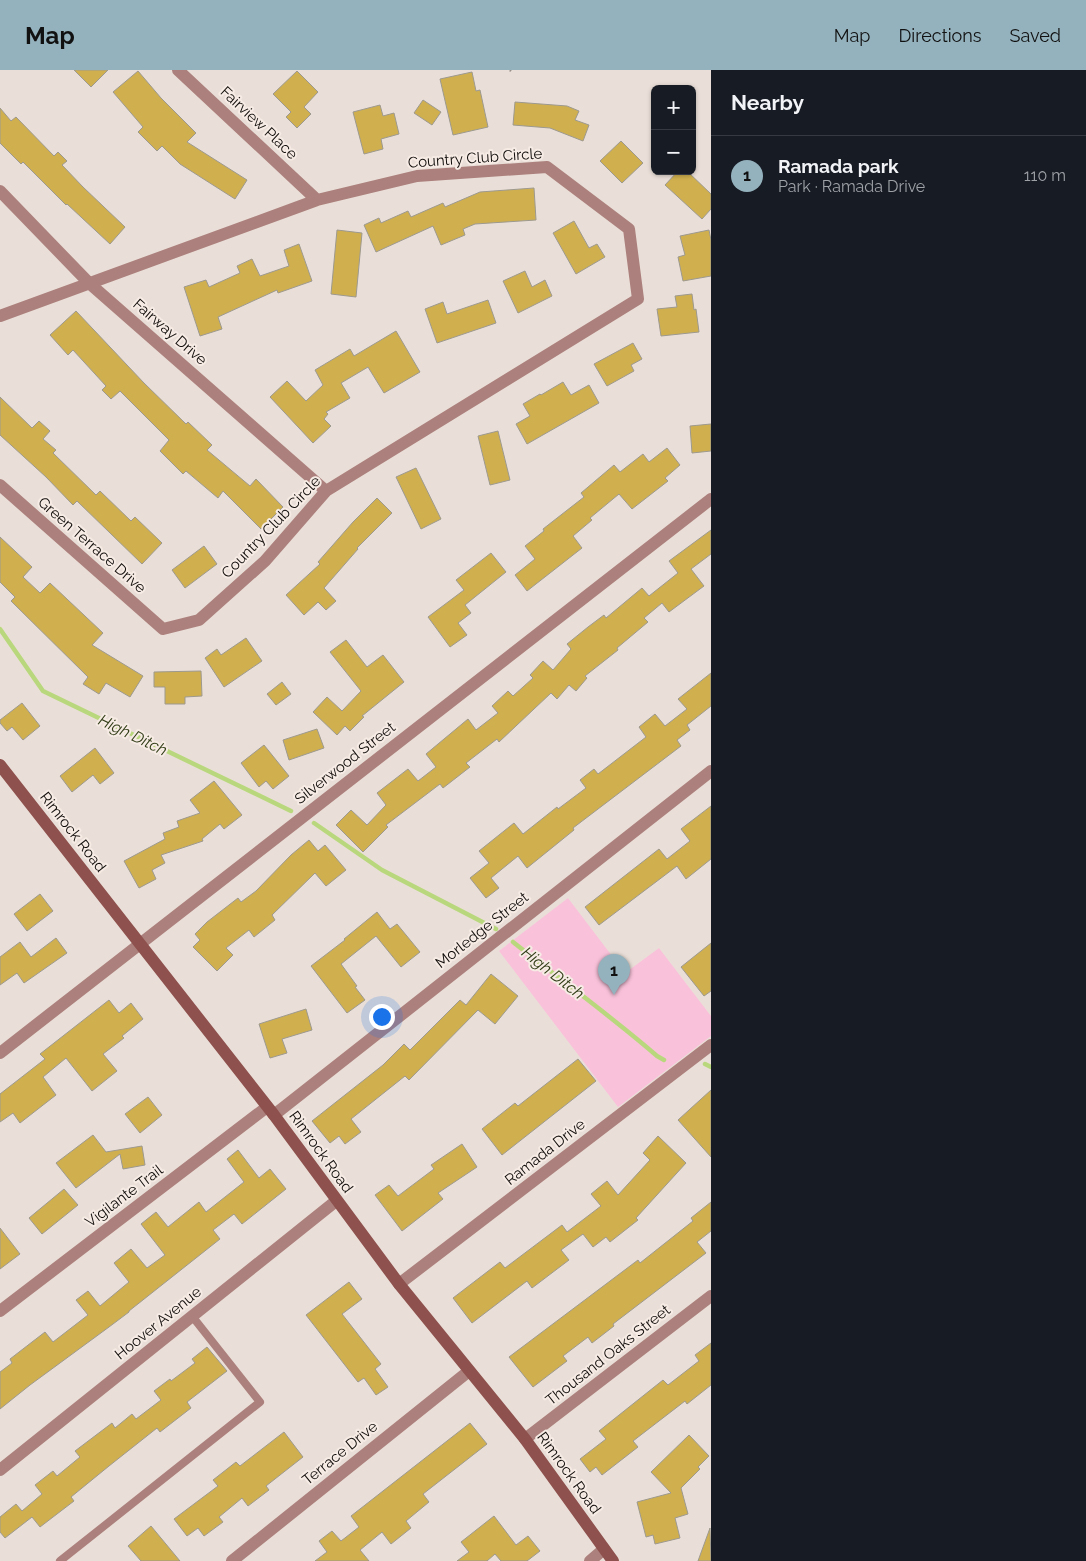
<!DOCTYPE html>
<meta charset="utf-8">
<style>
body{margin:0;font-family:Raleway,sans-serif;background:#20242c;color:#f1f3f6}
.controls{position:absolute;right:15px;top:15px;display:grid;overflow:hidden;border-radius:8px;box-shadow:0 1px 4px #0004}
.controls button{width:45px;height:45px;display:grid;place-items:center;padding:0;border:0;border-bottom:1px solid #363941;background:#171b24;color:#f1f3f6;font:25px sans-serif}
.you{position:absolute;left:381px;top:946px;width:18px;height:18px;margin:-12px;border:4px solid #fff;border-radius:50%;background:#1a73e8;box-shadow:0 0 0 8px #1a73e833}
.badge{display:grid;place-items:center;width:32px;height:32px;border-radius:50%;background:#94b2bd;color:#111;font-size:16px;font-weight:700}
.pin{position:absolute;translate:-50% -41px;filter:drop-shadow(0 1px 2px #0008)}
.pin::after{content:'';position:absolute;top:26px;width:18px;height:15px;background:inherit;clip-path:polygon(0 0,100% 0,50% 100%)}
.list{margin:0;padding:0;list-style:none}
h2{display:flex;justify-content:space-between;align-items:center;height:65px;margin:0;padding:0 20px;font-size:21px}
h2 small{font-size:16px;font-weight:400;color:#9ea1a6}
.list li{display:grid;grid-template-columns:32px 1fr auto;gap:15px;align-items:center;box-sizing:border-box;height:80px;padding:0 20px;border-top:1px solid #363941}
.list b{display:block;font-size:19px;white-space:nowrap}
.list p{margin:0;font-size:16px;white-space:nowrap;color:#9ea1a6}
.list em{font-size:16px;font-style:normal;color:#9ea1a6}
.map{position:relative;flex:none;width:711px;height:1491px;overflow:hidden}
header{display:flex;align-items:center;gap:30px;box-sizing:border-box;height:70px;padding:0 25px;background:#94b2bd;color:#111}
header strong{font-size:24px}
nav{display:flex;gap:28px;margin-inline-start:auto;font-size:18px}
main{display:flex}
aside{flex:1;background:#171b24}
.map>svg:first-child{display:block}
</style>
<header>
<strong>Map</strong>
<nav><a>Map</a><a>Directions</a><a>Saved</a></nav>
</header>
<main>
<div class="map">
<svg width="711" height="1491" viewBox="0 0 711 1491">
<rect width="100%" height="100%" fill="#eadfd8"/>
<!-- green -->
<path fill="#f9c2da" d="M 568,828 L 625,903 L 659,878 L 711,946 L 711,966 L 618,1037 L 499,881 Z"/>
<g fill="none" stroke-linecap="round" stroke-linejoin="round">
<!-- stream -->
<path stroke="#b9d87d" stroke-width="4.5" d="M 0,559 L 43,621 L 291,741
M 314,753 L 382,800 L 496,859
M 513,872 C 561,910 611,946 657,986 L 664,990
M 705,994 L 711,997"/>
</g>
<!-- building -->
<path fill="#d0b04e" stroke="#9d998f" d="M 74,0 L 108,0 L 91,17 Z
M 138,1 L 161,28 L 196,63 L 187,72 L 247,110 L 235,129 L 180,94 L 162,76 L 157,81 L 138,62 L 143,57 L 113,22 Z
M 297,1 L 318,22 L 304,37 L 311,44 L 297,58 L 286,47 L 291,42 L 273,24 Z
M 472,2 L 476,21 L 480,20 L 488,57 L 453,65 L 440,9 Z
M 423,30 L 441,42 L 432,55 L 414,43 Z
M 515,32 L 567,36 L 579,41 L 575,50 L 589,55 L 583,71 L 550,58 L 513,55 Z
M 380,35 L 383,46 L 394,43 L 399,64 L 381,69 L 383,79 L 364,84 L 353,42 Z
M 0,38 L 11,51 L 16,47 L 54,86 L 58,82 L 67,91 L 62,95 L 83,117 L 125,157 L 110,174 L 67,134 L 66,135 L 23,92 L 21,94 L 0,73 Z
M 621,71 L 643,93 L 622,113 L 600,91 Z
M 678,101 L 687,101 L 711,124 L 711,139 L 702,149 L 665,115 Z
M 534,118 L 536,150 L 475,154 L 463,159 L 465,165 L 441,175 L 433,156 L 376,182 L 364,155 L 379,148 L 381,153 L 408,141 L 411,147 L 443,133 L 445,137 L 480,122 Z
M 574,151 L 589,178 L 597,174 L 605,187 L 576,204 L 553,163 Z
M 337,160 L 362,163 L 356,227 L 331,224 Z
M 709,160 L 711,170 L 711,206 L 683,211 L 678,187 L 685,185 L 680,166 Z
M 299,174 L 312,211 L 278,223 L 277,220 L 218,247 L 222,259 L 200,266 L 184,217 L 206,210 L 209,217 L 240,203 L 237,196 L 252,189 L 260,206 L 289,196 L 284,180 Z
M 525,201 L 532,217 L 545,210 L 552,226 L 518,243 L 503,211 Z
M 692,224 L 694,240 L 696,239 L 699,262 L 661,266 L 657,239 L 677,237 L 675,226 Z
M 488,230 L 496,253 L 437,273 L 425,239 L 443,232 L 447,244 Z
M 76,241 L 144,313 L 186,354 L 188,352 L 212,375 L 207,380 L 250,416 L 256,409 L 283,437 L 261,459 L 223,421 L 218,428 L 186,401 L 183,404 L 160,381 L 169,370 L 120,321 L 111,329 L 102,320 L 106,316 L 73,280 L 68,285 L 50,265 Z
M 396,261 L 420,302 L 384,323 L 368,297 L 341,313 L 350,328 L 326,342 L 328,344 L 324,349 L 331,356 L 313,373 L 270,327 L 287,311 L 306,331 L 323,315 L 315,300 L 350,279 L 354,286 Z
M 633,273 L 642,289 L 631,295 L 634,301 L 607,316 L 594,294 Z
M 563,312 L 571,325 L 589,315 L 599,333 L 527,374 L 516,354 L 530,346 L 523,334 L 540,324 L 541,325 Z
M 0,327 L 32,358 L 39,351 L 50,361 L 43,369 L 56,380 L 53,383 L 96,425 L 100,421 L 131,451 L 135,447 L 162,473 L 142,494 L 77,431 L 73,435 L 46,407 L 0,365 Z
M 711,354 L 711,381 L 692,383 L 690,356 Z
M 498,361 L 510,410 L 490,415 L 478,366 Z
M 667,378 L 680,395 L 665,408 L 668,411 L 632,439 L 619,424 L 590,448 L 592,450 L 573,466 L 582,478 L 527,521 L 515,505 L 535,489 L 525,476 L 544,461 L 543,459 L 584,427 L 581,423 L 614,395 L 620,402 L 643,384 L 649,392 Z
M 416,398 L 441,449 L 421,459 L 396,407 Z
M 377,428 L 392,443 L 357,478 L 358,479 L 324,518 L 336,531 L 326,540 L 318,532 L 304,545 L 286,525 L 320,494 L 318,492 L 353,452 Z
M 711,460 L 711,484 L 691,499 L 704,516 L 669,542 L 662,533 L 644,548 L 648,552 L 617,578 L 618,580 L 585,606 L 587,608 L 576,621 L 569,615 L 557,629 L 551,623 L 499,672 L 497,669 L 466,693 L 470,697 L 443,718 L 440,714 L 386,755 L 388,757 L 363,782 L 336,755 L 351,740 L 367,755 L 386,735 L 377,723 L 408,699 L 418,711 L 436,697 L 426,684 L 468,649 L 476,660 L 498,643 L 492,636 L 508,621 L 513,626 L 533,608 L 530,605 L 543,591 L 553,600 L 571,579 L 567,574 L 588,557 L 604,545 L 606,548 L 642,518 L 649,526 L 678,503 L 669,491 Z
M 0,467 L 32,497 L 23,507 L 40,523 L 50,513 L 103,563 L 92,575 L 143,606 L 130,627 L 106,613 L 99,624 L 83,614 L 88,607 L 11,531 L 15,527 L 0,512 Z
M 204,476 L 217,494 L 185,518 L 172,500 Z
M 491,483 L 506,502 L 465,535 L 471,543 L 458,553 L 467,565 L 450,577 L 428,547 L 464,520 L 456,510 Z
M 246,568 L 262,591 L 224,617 L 205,588 L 217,579 L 221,585 Z
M 346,570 L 367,597 L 383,585 L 404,612 L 362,646 L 364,647 L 350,661 L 345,656 L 337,665 L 313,642 L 327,627 L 342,641 L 361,621 L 330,582 Z
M 201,601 L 202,626 L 185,627 L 185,634 L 165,634 L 165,617 L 154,617 L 154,602 Z
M 711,603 L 711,636 L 687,655 L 690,660 L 677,670 L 681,676 L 573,758 L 574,760 L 527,798 L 518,786 L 491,808 L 499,818 L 486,828 L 470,808 L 489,793 L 479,781 L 514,753 L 523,764 L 557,737 L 558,739 L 586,718 L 580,710 L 594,699 L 598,704 L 646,667 L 639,657 L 655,644 L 665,656 L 687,639 L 678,629 Z
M 282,612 L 291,624 L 276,635 L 267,624 Z
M 22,633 L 40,656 L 23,670 L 12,657 L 7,661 L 0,653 L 0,650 Z
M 317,659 L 324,678 L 289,690 L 283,670 Z
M 264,675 L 289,706 L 273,719 L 266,711 L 259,717 L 241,693 Z
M 95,678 L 114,703 L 100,714 L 93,705 L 72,722 L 60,706 Z
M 214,711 L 242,745 L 224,759 L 220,754 L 202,769 L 203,771 L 161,785 L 165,793 L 152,800 L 156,809 L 139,818 L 124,791 L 165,769 L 163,763 L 179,757 L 177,751 L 200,743 L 190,730 Z
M 711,736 L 711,789 L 686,809 L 677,796 L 599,855 L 585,837 L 659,779 L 667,789 L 690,771 L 681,759 Z
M 309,770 L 318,781 L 325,775 L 346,800 L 326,816 L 315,803 L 272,845 L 275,850 L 254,867 L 249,860 L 226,878 L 233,885 L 217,901 L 193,877 L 200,870 L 195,864 L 207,852 L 238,828 L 241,832 L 256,821 L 291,785 Z
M 40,824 L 53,841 L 27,861 L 14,844 Z
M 377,842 L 390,859 L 397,854 L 420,882 L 401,897 L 376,866 L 341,894 L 357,916 L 355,917 L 365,930 L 347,943 L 311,896 L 345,870 L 344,869 Z
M 56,868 L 67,883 L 24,913 L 17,903 L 0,915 L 0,887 L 20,872 L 31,887 Z
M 711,873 L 711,921 L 704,926 L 681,897 Z
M 491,904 L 518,926 L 495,954 L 478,940 L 409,1010 L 405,1006 L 351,1049 L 361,1062 L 345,1074 L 339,1066 L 330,1073 L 312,1051 L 383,995 L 404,974 L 410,980 L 460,930 L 466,935 Z
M 109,930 L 119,943 L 131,933 L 143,949 L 122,966 L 124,968 L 103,984 L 117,1001 L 92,1021 L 66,988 L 43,1007 L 56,1025 L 20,1053 L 13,1043 L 0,1052 L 0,1024 L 45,989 L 40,984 Z
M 306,939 L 312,960 L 282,969 L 287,983 L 270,988 L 259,954 Z
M 578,989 L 596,1011 L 502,1085 L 482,1059 L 515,1033 L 518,1036 Z
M 711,1020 L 711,1087 L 678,1050 Z
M 148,1027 L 162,1045 L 140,1063 L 125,1044 Z
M 93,1065 L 106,1082 L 142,1076 L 145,1095 L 123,1099 L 120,1084 L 76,1118 L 56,1093 Z
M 658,1066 L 686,1093 L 636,1148 L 638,1150 L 610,1172 L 606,1167 L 593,1177 L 583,1164 L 561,1180 L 569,1190 L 532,1218 L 527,1211 L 472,1253 L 453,1228 L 500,1192 L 505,1198 L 562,1155 L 567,1162 L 601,1136 L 591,1124 L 607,1111 L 618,1125 L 650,1090 L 643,1083 Z
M 462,1074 L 477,1097 L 438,1123 L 443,1129 L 402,1161 L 375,1125 L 389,1115 L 398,1126 L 434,1099 L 431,1095 Z
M 238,1080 L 259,1108 L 270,1099 L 286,1119 L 242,1154 L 234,1144 L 213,1160 L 220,1169 L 129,1241 L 129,1242 L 109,1257 L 30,1315 L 0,1339 L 0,1302 L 12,1293 L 10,1289 L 45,1262 L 53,1272 L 88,1245 L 76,1230 L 88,1221 L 100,1236 L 129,1212 L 114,1193 L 131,1179 L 147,1198 L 165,1185 L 141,1154 L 156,1142 L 168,1157 L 199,1132 L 206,1142 L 244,1112 L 227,1089 Z
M 64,1119 L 78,1135 L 42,1164 L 29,1148 Z
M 711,1132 L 711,1161 L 697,1172 L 706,1183 L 613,1254 L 614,1256 L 592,1273 L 588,1267 L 563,1286 L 567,1291 L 533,1317 L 509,1287 L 638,1190 L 640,1193 L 693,1151 L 691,1148 Z
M 0,1158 L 20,1184 L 0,1199 Z
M 349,1212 L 362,1229 L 342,1244 L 381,1294 L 375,1299 L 388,1317 L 376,1325 L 364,1308 L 358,1312 L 306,1245 Z
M 711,1273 L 711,1315 L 687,1334 L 685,1331 L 633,1371 L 638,1377 L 602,1405 L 596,1397 L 590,1402 L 580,1389 L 606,1369 L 599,1361 L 663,1310 L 668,1315 L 699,1291 L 695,1285 Z
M 207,1277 L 227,1301 L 187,1332 L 191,1338 L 160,1362 L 157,1358 L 109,1396 L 71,1427 L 74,1431 L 40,1457 L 32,1447 L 5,1468 L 0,1462 L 0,1447 L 16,1434 L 22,1441 L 42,1424 L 35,1415 L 53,1401 L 57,1406 L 80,1387 L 75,1381 L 112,1353 L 115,1358 L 132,1344 L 136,1349 L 161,1330 L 154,1321 L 170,1309 L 171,1311 L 195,1293 L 192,1289 Z
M 470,1353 L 487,1374 L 423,1424 L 429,1432 L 406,1451 L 411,1458 L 391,1474 L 382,1462 L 360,1480 L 369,1491 L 315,1491 L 327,1482 L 319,1471 L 332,1461 L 341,1471 L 359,1457 L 351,1446 Z
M 284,1362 L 303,1387 L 266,1416 L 269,1420 L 248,1436 L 242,1428 L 219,1447 L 223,1452 L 204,1466 L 198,1458 L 187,1466 L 174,1449 L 218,1416 L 213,1410 L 236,1392 L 240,1396 Z
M 689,1365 L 709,1386 L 698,1397 L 700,1399 L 681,1418 L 688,1444 L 675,1448 L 680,1468 L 655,1474 L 653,1465 L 646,1467 L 637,1432 L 671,1423 L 651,1402 Z
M 494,1446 L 516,1475 L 528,1466 L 540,1481 L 527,1491 L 501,1491 L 495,1484 L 487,1491 L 457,1491 L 469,1482 L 461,1472 Z
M 151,1456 L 180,1491 L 141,1491 L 128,1476 Z
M 710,1458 L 711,1491 L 698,1491 Z"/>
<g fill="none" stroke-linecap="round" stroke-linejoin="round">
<!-- path -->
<path stroke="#99908b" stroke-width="2.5" stroke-dasharray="5 2.5" stroke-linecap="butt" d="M 510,0 L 511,1"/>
<!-- lane -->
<path stroke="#ac807d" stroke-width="8" d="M 60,1491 L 260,1332 L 192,1246"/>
<!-- street -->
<path stroke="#ac807d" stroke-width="12" d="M 178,0 L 317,130
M 0,121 L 89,213 L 326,421
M 0,246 L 317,130 L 417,106 L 547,97 L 629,159 L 638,229 L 326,421 L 265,491 L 199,550 L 163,559 L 0,415
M 0,983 L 711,429
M 274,1045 L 711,701
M 399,1214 L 711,975
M 0,1241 L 267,1037
M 525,1369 L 711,1226
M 0,1400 L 336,1131
M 232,1491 L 469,1301
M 590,1491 L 604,1479"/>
<!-- secondary -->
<path stroke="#8e514d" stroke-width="12" d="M 0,695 L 274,1045 L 399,1214 L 525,1369 L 613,1491"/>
</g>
<g text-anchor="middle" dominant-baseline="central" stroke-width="4" stroke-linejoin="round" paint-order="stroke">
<!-- street labels -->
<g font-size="15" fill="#100c0a" stroke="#f7ece5">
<text transform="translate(259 53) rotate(43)">Fairview Place</text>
<text transform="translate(475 88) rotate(-4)">Country Club Circle</text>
<text transform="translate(170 262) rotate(41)">Fairway Drive</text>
<text transform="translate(271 457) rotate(-46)">Country Club Circle</text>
<text transform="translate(92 475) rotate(41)">Green Terrace Drive</text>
<text transform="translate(345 693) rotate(-38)">Silverwood Street</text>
<text transform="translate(73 762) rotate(52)">Rimrock Road</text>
<text transform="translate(482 860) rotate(-38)">Morledge Street</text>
<text transform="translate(321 1082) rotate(54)">Rimrock Road</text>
<text transform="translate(545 1082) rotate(-38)">Ramada Drive</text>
<text transform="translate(124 1126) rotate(-37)">Vigilante Trail</text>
<text transform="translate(158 1253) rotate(-39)">Hoover Avenue</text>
<text transform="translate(608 1285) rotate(-38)">Thousand Oaks Street</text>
<text transform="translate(340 1383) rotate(-39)">Terrace Drive</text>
<text transform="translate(569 1403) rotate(54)">Rimrock Road</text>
</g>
<!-- water labels -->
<g font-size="16" font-style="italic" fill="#313d17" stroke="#f7ece5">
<text transform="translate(133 665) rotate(26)">High Ditch</text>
<text transform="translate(553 903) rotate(38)">High Ditch</text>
</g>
</g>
</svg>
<div class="controls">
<button>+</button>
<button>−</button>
</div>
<div class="you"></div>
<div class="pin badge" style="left:614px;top:925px">1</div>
</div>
<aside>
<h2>Nearby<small></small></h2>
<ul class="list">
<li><span class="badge">1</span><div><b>Ramada park</b><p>Park · Ramada Drive</p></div><em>110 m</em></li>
</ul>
</aside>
</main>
